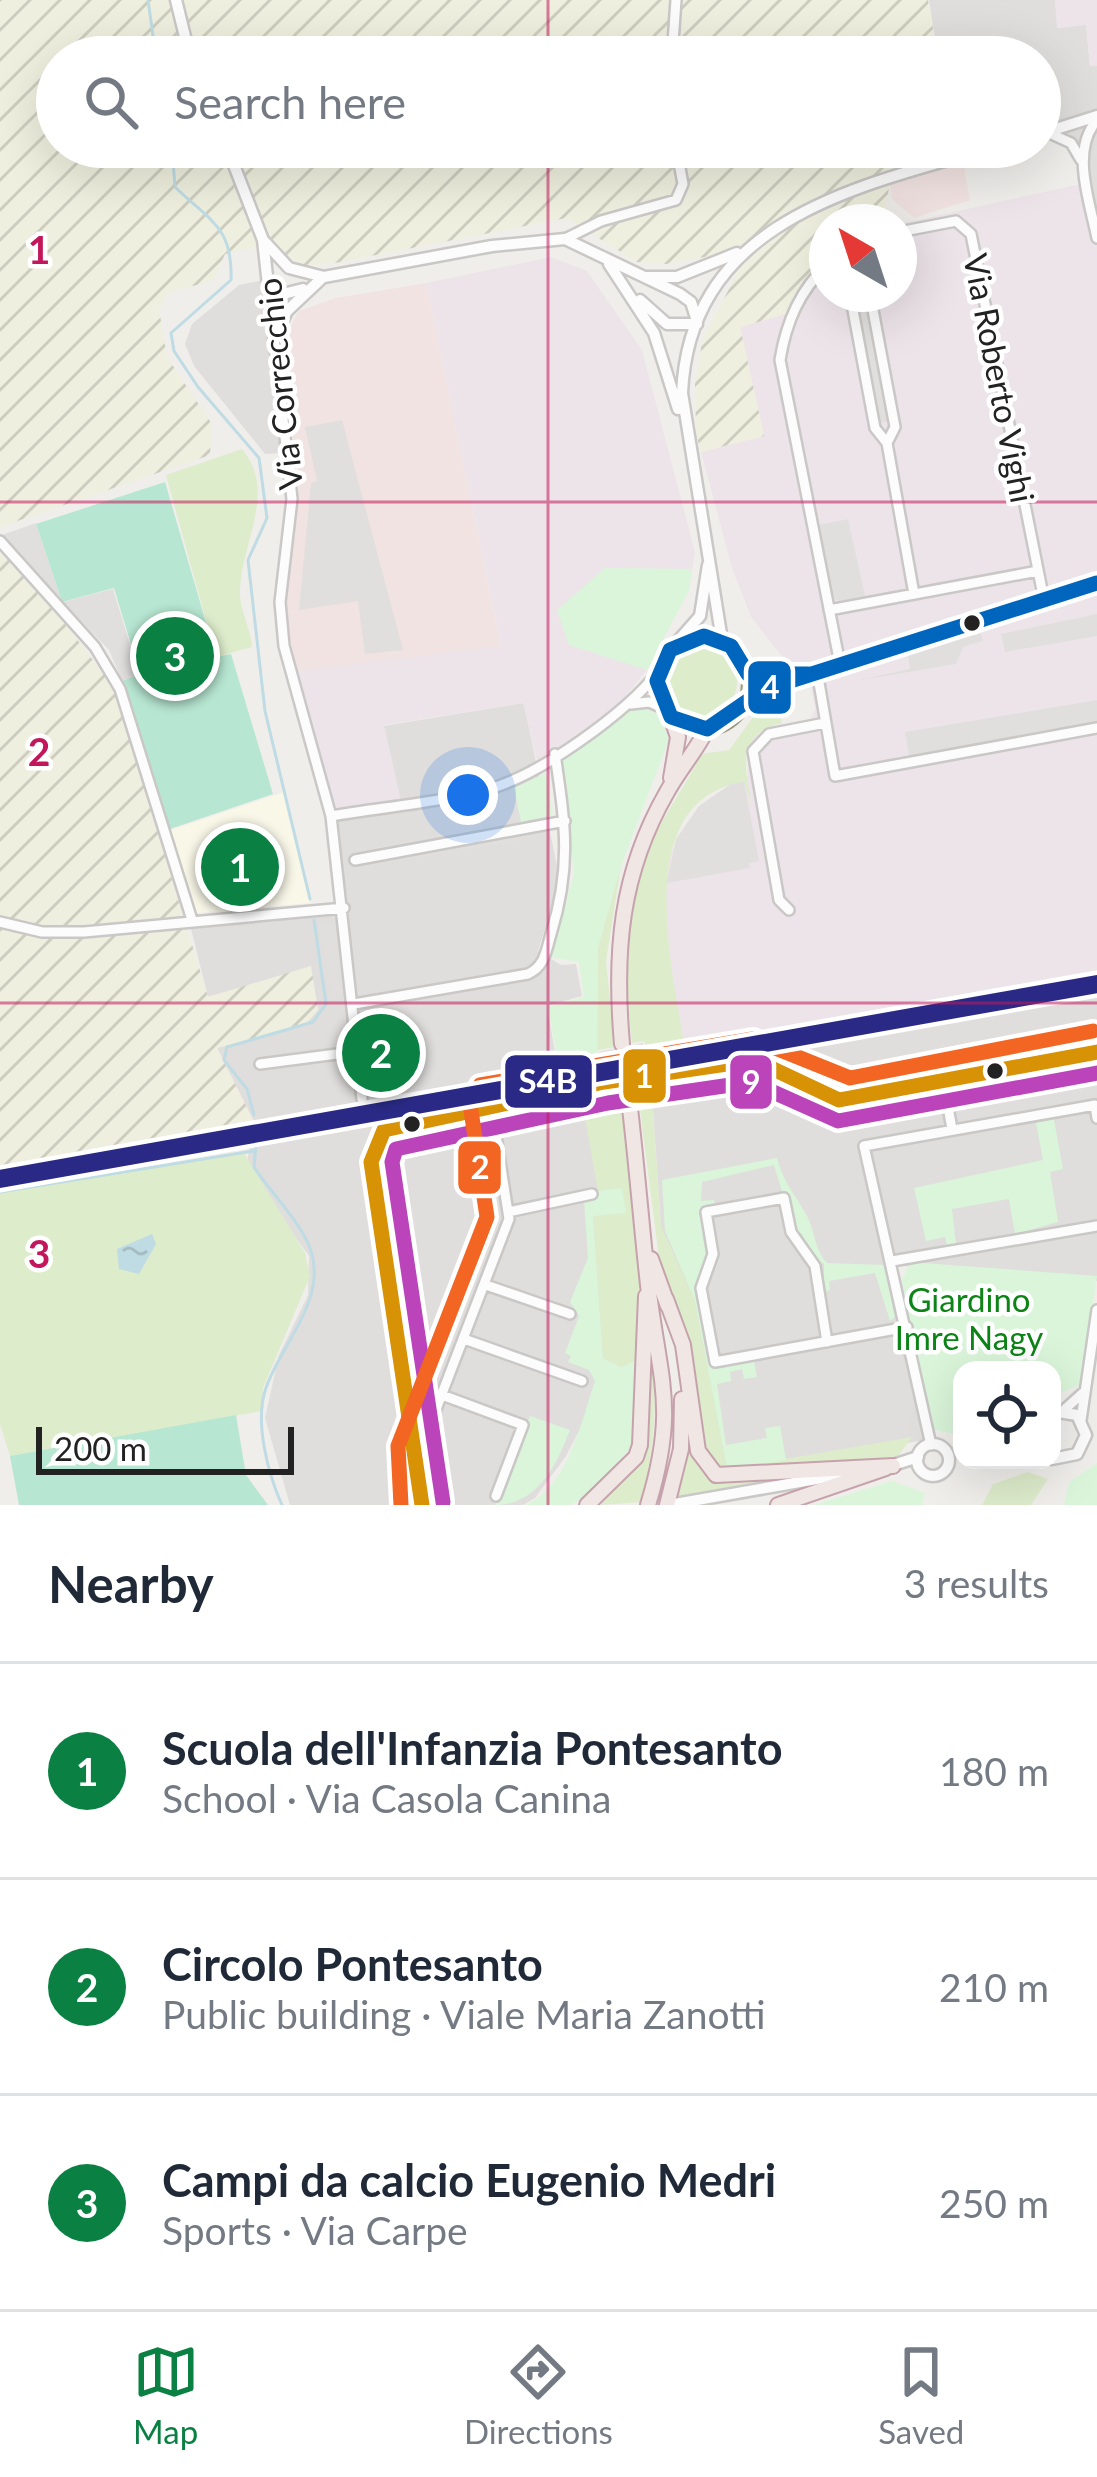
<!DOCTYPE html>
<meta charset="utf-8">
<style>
body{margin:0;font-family:Lato,sans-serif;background:#f6f6f7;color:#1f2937}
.controls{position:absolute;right:36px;bottom:36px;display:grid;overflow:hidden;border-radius:24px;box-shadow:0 12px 48px #0002}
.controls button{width:108px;height:108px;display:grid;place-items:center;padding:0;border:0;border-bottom:3px solid #e0e1e3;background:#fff;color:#1f2937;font:60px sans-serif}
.compass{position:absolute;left:809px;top:204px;width:108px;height:108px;border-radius:50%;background:#fff;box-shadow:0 12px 48px #0002;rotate:321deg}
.scale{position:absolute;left:36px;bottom:30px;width:258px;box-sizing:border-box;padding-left:12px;border:6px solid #222;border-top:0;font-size:33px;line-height:42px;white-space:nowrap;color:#222;-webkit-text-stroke:9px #fff;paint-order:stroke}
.you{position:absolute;left:468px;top:795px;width:42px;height:42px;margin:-30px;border:9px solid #fff;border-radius:50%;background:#1a73e8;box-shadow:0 0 0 18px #1a73e833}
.badge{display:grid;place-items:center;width:78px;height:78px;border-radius:50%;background:#0b8043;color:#fff;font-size:39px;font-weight:700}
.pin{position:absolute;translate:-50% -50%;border:6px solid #fff;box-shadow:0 3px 12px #0006}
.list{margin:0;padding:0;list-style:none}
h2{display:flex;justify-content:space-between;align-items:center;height:156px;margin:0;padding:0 48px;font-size:51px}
h2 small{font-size:39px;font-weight:400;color:#747a83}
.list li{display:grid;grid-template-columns:78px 1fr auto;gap:36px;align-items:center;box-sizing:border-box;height:216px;padding:0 48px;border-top:3px solid #e0e1e3}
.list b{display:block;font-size:45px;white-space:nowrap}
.list p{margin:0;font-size:39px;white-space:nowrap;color:#747a83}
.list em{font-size:39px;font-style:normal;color:#747a83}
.icon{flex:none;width:66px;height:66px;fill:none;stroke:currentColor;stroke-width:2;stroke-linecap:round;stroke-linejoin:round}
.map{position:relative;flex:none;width:1097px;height:1505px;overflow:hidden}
.search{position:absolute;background:#fff;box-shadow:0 12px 48px #0002;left:36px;right:36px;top:36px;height:132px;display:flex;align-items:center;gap:30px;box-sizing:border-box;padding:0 42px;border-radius:66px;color:#747a83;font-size:45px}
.sheet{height:804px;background:#fff}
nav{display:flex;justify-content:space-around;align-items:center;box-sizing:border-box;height:168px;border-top:3px solid #e0e1e3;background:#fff;font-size:33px;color:#747a83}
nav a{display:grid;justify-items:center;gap:6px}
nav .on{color:#0b8043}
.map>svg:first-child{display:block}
</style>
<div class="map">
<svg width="1097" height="1505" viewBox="0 0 1097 1505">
<defs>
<pattern id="farmland-furrows" width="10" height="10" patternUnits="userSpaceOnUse" patternTransform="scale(3)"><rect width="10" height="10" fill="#efefdf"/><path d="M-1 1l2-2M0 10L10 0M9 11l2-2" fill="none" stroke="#cdcdbf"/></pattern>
<pattern id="water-ripples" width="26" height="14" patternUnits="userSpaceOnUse" patternTransform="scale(3)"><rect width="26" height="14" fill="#bfdbe3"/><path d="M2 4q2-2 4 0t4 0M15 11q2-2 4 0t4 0" fill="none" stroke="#a4bcc2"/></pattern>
</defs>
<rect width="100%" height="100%" fill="#f0eeeb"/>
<!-- residential -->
<path fill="#dfdedc" d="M 929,0 L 1055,0 L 1058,28 L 1086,24 L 1090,66 L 1097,66 L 1097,211 L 1083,155 L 1061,134 L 1040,126 L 1040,57 L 938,57 Z
M 263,280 L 282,453 L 265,454 L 194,366 L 185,344 L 192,324 L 239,285 Z
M 524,703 L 560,881 L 538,951 L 561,965 L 576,964 L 582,996 L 547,1006 L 562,1093 L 605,1088 L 626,1213 L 612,1367 L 566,1456 L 535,1498 L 523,1505 L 433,1505 L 403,1285 L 384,1288 L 413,1505 L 290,1505 L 265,1418 L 279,1355 L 308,1295 L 309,1256 L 252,1178 L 247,1164 L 253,1120 L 217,1048 L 311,967 L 208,997 L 190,925 L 340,909 L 328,815 L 383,726 Z
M 1097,988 L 1097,1281 L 892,1265 L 926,1440 L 726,1471 L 661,1228 L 651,1079 L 719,1066 L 750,1051 Z"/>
<!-- commercial -->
<path fill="#f1e3e1" d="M 963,162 L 970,200 L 914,218 L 892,199 L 890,185 Z
M 426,283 L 501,647 L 288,672 L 280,640 L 299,487 L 282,341 L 299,311 L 336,298 Z"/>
<!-- industrial -->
<path fill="#ede4e9" d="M 1055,0 L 1097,0 L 1097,66 L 1090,66 L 1086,25 L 1057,28 Z
M 1090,182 L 1097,212 L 1097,970 L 684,1044 L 656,906 L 670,853 L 708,799 L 748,775 L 747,750 L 755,736 L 810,720 L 815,709 L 811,686 L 802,682 L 798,666 L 781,655 L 751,617 L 732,568 L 701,452 L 764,436 L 740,327 L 827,262 L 827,294 L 899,294 L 899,224 Z
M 551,257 L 587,271 L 642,350 L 695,552 L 689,590 L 647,670 L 621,702 L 538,765 L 523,703 L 384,725 L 402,805 L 328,815 L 288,672 L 501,646 L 426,283 Z
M 1097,973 L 1097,986 L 643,1068 L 640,1054 Z"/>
<!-- education -->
<path fill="#f8f7e8" d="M 284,792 L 310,903 L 195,913 L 165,832 Z"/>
<!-- farmland -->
<path fill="url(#farmland-furrows)" d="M 0,0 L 928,0 L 938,57 L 57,57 L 57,147 L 954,147 L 955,155 L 891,174 L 884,222 L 827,222 L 827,262 L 786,314 L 740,327 L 764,436 L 701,452 L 696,433 L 695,384 L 703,337 L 755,241 L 710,256 L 666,264 L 637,262 L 566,218 L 335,263 L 306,266 L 263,245 L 225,254 L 213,281 L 168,292 L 159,309 L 167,357 L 212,424 L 210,455 L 0,527 Z
M 0,540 L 113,686 L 208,997 L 311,966 L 318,1010 L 304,1026 L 217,1048 L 253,1120 L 0,1166 Z"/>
<!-- grass -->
<path fill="#ddeccb" d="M 242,449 C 278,492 241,543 240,590 C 239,610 251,628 252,647 L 216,657 L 166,475 Z
M669 682a34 34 0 1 1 68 0a34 34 0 1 1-68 0Z
M 776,700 L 782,723 C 735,734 745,768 752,806 L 744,782 C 629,799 673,970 684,1044 L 647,1050 L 644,1041 L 632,1043 C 624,974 624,909 652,843 C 665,811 687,785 701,754 L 729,750 L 757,712 Z
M 621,866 L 606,961 L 615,1047 L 597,1050 L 598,947 Z
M 651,1083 L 661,1226 L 695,1301 L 727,1469 L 912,1437 L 898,1456 L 726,1474 L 704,1450 L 687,1334 L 659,1258 L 637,1086 Z
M 620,1089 L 640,1273 L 637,1360 L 622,1368 L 603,1358 L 593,1215 L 625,1212 L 621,1189 L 598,1191 L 581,1094 Z
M 244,1153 L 305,1253 L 310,1276 L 263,1388 L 261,1411 L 10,1456 L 0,1424 L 0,1193 Z
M 650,1323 C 656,1387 659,1440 640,1502 L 601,1505 L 634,1467 Z
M 690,1434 L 698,1465 L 716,1482 L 819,1473 L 678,1496 Z
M 1028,1472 L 1048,1479 L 1031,1505 L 982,1505 L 993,1484 Z"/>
<!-- park -->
<path fill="#daf5da" d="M 605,568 L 692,569 L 689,590 L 647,670 L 569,645 L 557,610 Z
M 642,707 L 659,715 L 669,739 L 621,866 L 598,947 L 597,1058 L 559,1065 L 548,1007 L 584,997 L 579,962 L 550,957 L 574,874 L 561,760 L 629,710 Z
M 546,773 L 553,815 L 521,822 L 514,788 Z
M 1053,1115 L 1063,1169 L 1050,1172 L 1058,1222 L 1015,1234 L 1009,1199 L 952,1209 L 956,1244 L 947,1246 L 945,1237 L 926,1241 L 914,1188 L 1043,1160 L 1035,1118 Z
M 777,1158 C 786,1189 796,1194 808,1218 C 816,1235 814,1248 827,1263 L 885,1265 L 895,1317 L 890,1321 L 875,1273 L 829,1281 L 830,1290 L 824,1292 L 824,1263 L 818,1264 L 801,1233 L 795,1233 L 774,1165 L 702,1182 L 701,1201 L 714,1200 L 715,1205 L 701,1208 L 708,1253 L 696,1287 L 713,1368 L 754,1361 L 757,1377 L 744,1379 L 742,1369 L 730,1372 L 731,1381 L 717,1384 L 726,1445 L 767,1438 L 765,1428 L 780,1426 L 786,1460 L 727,1469 L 695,1301 L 665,1231 L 662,1180 Z
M 622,1188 L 626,1213 L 593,1216 L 603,1358 L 621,1368 L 637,1360 L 634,1444 L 585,1497 L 570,1505 L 525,1505 C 568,1488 581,1422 595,1381 L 589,1370 L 568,1362 L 571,1356 L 565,1353 L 579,1316 L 570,1302 L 588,1258 L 584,1200 L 598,1197 L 598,1191 Z
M 910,1262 L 1097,1276 L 1080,1385 L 1052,1396 L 1052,1370 L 962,1370 L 962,1436 L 931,1429 L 902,1280 Z
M 530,1416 L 570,1430 C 557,1464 538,1505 495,1505 Z
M 1097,1463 L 1097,1505 L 1064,1505 L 1069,1482 Z
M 892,1481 L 925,1493 L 922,1505 L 814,1505 Z"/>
<!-- pitch -->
<path fill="#b7e6d2" d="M 165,482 L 216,657 L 231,654 L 273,794 L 167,830 L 122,681 L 140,674 L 114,588 L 62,602 L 36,524 Z
M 236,1415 L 246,1475 L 268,1505 L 19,1505 L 10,1456 Z"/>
<!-- parking -->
<path fill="#e0dfde" d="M 854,294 L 865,294 L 889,421 L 879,423 Z
M 342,420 L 403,650 L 365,654 L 358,601 L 299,610 L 311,483 L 317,481 L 305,427 Z
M 848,519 L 865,596 L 839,601 L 833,598 L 819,525 Z
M 36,523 L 36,524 L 62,602 L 2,535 Z
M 113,589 L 139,674 L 122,681 L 109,650 L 63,602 Z
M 1097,614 L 1097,636 L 1005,652 L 1001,634 Z
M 980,632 L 983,641 L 963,647 L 956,664 L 855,681 L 910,669 L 908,655 Z
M 1097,700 L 1097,723 L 909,756 L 905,732 Z
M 744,782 L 759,861 L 749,863 L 750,868 L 667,883 L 676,839 L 699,806 L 731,784 Z
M 519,822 L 522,840 L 367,866 L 364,849 Z
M 338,920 L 338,926 L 331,928 L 337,930 L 343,971 L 337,973 L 339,988 L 348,993 L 332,996 L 317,923 Z"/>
<!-- water -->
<path fill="url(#water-ripples)" d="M 152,1234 L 156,1244 L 139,1274 L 119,1269 L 117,1249 Z"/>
<!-- pier -->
<path fill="#dedddd" d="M 643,1043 L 650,1079 L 605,1088 L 598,1052 Z"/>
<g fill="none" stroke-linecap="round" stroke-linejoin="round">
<!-- stream -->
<path stroke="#bfdbe3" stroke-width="3" d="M 148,0 L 156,57
M 172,147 L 175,187 C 210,221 233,227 231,280 L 171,333 L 174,351 L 198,387 L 259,458 L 267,518 L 248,560 L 265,711 L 310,899
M 254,1115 L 247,1089 L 224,1060 L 227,1047 L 313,1022 L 326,1004 L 314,920
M 256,1144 L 254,1167 C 270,1192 302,1223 311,1251 C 327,1301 281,1344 266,1388 C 254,1421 268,1474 282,1505
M 0,1192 L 253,1151"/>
<!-- trunk-tunnel -->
<path stroke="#c7c5c3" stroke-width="14" stroke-dasharray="14 7" stroke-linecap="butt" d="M 622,1044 L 627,1086"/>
<!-- minor casing -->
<g stroke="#c9c8c7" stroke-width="14">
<path id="minor" d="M 672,57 L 676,0
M 1097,120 C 1070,151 1090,202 1097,238
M 1047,132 L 1071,143 L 1081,160
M 899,232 L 956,221 L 971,234 L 1044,600
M 565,239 L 601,221 L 676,200 L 683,184 L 676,147
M 827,265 C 799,291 786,323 780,360 L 840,664
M 268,285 L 292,499 L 280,602 L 284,646 L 331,816 L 362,1099
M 850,294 L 875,428 L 887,443 L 914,594
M 870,294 L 895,427 L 887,443
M 0,541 L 95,647 L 120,689 L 192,920
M 829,610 L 1038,571
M 817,671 L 835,776 L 1097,728
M 631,704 L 649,702 L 665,709
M 331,816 C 383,807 438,803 489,789 C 540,775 626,713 658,672
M 355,860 L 565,821
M 789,910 L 779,900 L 753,751 L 769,734 L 825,723
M 0,922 L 42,932 L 84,932 L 344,908
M 354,1004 L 528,974 C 545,966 546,951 551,934 C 572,866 565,823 555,754
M 260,1064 L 360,1051
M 649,1074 L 754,1060 L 839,1100 L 1097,1052
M 943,1080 L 952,1129
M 508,1212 L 592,1194
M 892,1261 L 1097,1226
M 486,1285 L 570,1314
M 464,1339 L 582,1381
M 827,1342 L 815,1266 L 791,1232 L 784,1198 L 706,1212 L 713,1254 L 701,1288 L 715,1362 L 907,1327
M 442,1395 L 523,1425 L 496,1496
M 1065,1409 L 1085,1391
M 1081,1420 L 1097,1310
M 931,1445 L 864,1146 L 1095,1105 L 1097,1118
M 418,1453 L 429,1448 L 425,1438 L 509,1219 L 491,1103
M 422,1505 L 371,1162 L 375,1141 L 400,1124 L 604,1082"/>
</g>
<!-- tertiary casing -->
<g stroke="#c9c8c7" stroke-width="15">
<path id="tertiary" d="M 176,0 L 190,57
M 1040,134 L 1097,116
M 227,147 L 263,240 L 268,285
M 263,240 L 289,268 L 324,277 L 492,246 L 565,239 L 680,294 L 691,302 L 697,321
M 609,264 L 654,333 L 678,409
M 647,277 L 677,277 L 737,253
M 268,285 L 283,294 L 303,289
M 640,300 L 667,324 L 697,324
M 274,339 L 287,311 L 321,279
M 722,640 L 682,393 C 690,219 859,186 994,147
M 670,650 L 700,616 L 708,565
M 1052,1411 L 1077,1415 L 1086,1435 L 1077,1454 L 1052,1459
M917 1460a16 16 0 1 1 32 0a16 16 0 1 1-32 0Z
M 887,1467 L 918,1457
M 669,1505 L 851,1473"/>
</g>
<!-- secondary casing -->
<g stroke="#999a82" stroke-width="16">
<path id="secondary" d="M657 683a46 46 0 1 1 92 0a46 46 0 1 1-92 0Z
M 748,674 L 788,675
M 747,698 L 1097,583"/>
</g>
<!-- trunk casing -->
<g stroke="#c5a2ac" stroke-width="18">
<path id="trunk" d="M 671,778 L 678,737 L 671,717
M 622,1044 C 614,952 620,874 667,792 C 679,770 696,751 707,729
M 628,1091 C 636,1156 641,1221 648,1285 C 659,1379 678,1407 648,1505
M 651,1259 L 668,1306
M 666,1299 L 683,1345 L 698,1451 L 716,1475 L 893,1466
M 587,1505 L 636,1457 L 640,1445 L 646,1296
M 667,1505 L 681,1449 L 682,1399
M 778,1505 L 886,1468"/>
</g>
<!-- minor -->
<use href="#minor" stroke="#fdfcfc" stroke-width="9"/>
<!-- tertiary -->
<use href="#tertiary" stroke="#fdfcfc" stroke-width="10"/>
<!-- secondary -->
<use href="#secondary" stroke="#f4f4ed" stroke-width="12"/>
<!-- trunk -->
<use href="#trunk" stroke="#f0e6e4" stroke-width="14"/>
<!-- minor-bridge casing -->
<g stroke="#c9c8c7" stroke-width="14" stroke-linecap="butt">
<path id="minor-bridge" d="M 604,1082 L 649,1074"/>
</g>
<!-- minor-bridge -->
<use href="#minor-bridge" stroke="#fdfcfc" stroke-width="9"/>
<!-- bus-1 casing -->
<g stroke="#fff" stroke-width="24">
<path id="bus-1" d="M 422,1505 L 371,1162 L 384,1130 L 604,1082 L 754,1060 L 839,1100 L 1097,1052"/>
</g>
<!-- bus-2 casing -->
<g stroke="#fff" stroke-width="24">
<path id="bus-2" d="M 443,1502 L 392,1162 L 396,1149 L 608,1103 L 751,1082 L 838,1121 L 1097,1073"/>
</g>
<!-- bus-3 casing -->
<g stroke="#fff" stroke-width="24">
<path id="bus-3" d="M 401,1505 L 398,1446 L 487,1217 L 470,1104 L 480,1085 L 753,1039 L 850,1078 L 1093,1031"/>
</g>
<!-- bus-4 casing -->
<g stroke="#fff" stroke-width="24">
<path id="bus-4" d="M 808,674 L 748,674 L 731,646 L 704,636 L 670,650 L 657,681 L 671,717 L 707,729 L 765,689 L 1097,583"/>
</g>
<!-- bus-1 -->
<use href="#bus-1" stroke="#d79205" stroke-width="15"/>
<!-- bus-2 -->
<use href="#bus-2" stroke="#b4b" stroke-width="15"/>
<!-- bus-3 -->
<use href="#bus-3" stroke="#f26522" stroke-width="15"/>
<!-- bus-4 -->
<use href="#bus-4" stroke="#0065bd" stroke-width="15"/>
<!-- rail-1 casing -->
<g stroke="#fff" stroke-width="27">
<path id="rail-1" d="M 0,1179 L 1097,984"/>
</g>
<!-- rail-1 -->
<use href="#rail-1" stroke="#2a2a86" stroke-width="18"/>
</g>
<!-- grid -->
<path fill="none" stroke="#c2185b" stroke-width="3" stroke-opacity="0.55" d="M 548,0 L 548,57M 548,147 L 548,1505M 0,502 L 1097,502M 0,1003 L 1097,1003"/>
<!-- markers -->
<g fill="#222" stroke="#fff" stroke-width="4.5">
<circle cx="972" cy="623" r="10"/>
<circle cx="995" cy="1071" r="10"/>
<circle cx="412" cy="1124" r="10"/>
</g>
<g text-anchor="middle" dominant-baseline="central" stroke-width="9" stroke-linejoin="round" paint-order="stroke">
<!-- street labels -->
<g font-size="33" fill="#222" stroke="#fff">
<text transform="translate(1000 378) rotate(79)">Via Roberto Vighi</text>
<text transform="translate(279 384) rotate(-96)">Via Correcchio</text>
</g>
<!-- park labels -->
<g font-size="33" fill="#0c8416" stroke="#fff">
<text x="969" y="1299">Giardino<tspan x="969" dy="38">Imre Nagy</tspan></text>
</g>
</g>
<g font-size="39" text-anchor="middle" font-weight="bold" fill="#c2185b" stroke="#fff" stroke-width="9" stroke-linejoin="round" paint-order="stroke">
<text x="39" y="264">1</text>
<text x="39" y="766">2</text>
<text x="39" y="1268">3</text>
</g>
<g stroke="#fff" stroke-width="4.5">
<rect x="746" y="659" width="47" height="57" rx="12" fill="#0065bd"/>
<rect x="621" y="1047" width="47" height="58" rx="12" fill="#d79205"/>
<rect x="503" y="1053" width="91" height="57" rx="12" fill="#2a2a86"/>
<rect x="728" y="1053" width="46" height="58" rx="12" fill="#b4b"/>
<rect x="456" y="1139" width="47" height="57" rx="12" fill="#f26522"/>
</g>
<g font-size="33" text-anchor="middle" font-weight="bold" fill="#fff">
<text x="770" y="699">4</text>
<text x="644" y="1088">1</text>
<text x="548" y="1093">S4B</text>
<text x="751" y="1094">9</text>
<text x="480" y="1179">2</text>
</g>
</svg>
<div class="controls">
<button><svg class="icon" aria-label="locate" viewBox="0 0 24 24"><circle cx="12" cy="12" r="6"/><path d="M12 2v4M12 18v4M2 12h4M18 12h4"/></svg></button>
</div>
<svg class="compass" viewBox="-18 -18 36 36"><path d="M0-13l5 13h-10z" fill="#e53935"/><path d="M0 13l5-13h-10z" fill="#747a83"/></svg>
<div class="scale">200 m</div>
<div class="you"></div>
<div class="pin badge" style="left:240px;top:867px">1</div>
<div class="pin badge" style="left:381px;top:1053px">2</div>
<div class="pin badge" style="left:175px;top:656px">3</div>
<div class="search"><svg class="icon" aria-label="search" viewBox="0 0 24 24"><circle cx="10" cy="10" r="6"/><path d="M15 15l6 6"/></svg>Search here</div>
</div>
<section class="sheet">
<h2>Nearby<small>3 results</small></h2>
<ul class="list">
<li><span class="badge">1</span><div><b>Scuola dell'Infanzia Pontesanto</b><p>School · Via Casola Canina</p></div><em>180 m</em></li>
<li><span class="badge">2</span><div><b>Circolo Pontesanto</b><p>Public building · Viale Maria Zanotti</p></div><em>210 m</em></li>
<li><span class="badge">3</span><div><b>Campi da calcio Eugenio Medri</b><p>Sports · Via Carpe</p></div><em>250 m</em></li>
</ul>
</section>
<nav>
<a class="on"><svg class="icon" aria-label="map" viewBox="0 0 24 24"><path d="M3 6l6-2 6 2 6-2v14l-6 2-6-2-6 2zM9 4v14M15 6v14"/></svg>Map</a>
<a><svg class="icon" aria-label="directions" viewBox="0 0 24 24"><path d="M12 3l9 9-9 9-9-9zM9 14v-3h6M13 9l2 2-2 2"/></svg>Directions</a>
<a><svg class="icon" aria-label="saved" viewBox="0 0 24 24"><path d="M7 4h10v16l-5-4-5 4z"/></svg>Saved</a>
</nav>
